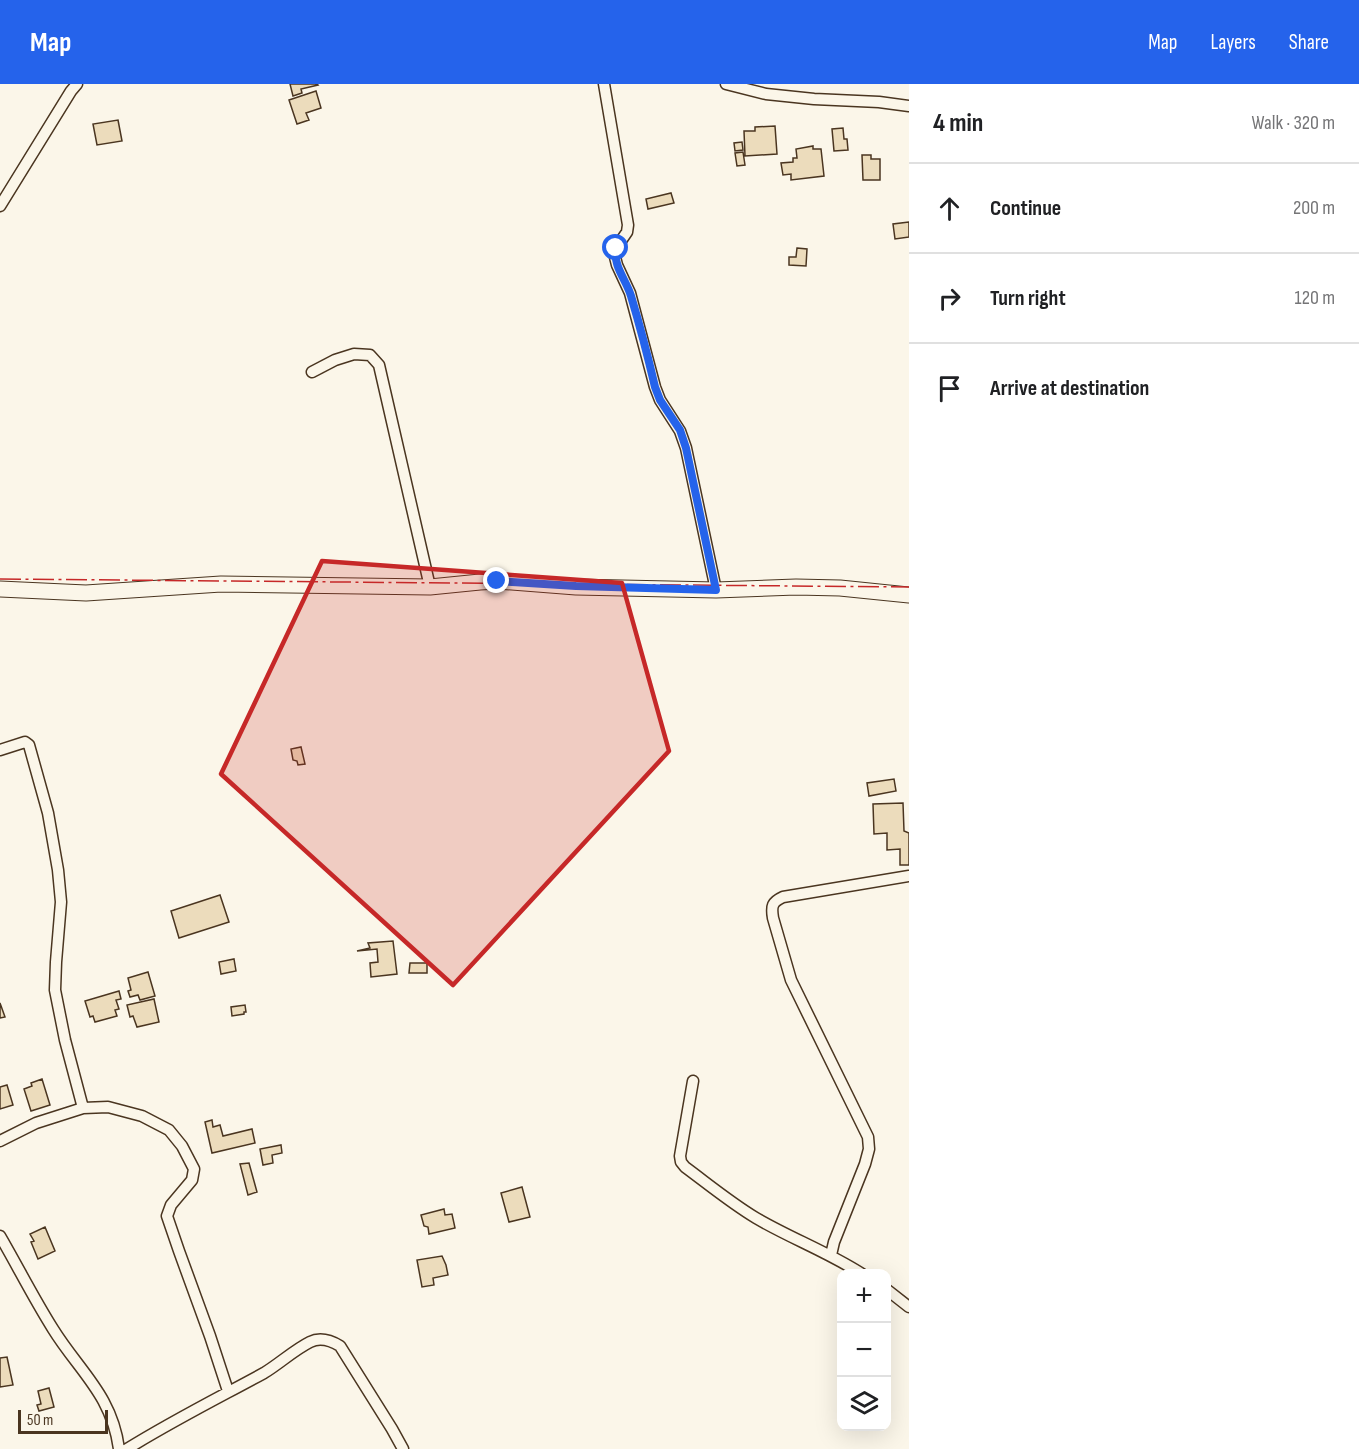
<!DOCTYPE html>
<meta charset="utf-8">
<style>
body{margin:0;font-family:"Sofia Sans Condensed",sans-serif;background:#f6f6f6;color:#202124}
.controls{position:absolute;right:18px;bottom:18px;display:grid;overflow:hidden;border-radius:12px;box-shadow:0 6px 24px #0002}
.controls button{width:54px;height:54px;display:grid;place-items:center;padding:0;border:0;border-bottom:2px solid #e0e0e0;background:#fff;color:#202124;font:30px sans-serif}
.scale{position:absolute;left:18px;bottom:15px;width:90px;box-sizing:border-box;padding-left:6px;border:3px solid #4a3520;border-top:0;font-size:16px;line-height:21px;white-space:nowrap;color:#4a3520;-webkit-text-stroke:4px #fbf6e9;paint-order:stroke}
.stop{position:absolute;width:18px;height:18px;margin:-14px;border:4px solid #2563eb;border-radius:50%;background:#fff}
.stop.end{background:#2563eb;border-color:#fff;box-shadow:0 2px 6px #0008}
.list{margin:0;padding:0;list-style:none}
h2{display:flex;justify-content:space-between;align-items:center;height:78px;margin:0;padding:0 24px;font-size:26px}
h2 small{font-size:20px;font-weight:400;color:#757577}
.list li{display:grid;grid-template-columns:39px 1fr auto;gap:18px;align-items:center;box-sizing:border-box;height:90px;padding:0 24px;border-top:2px solid #e0e0e0}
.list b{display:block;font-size:22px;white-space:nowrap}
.list em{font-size:20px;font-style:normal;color:#757577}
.icon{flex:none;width:33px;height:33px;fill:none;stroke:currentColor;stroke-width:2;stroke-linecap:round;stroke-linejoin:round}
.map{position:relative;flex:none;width:909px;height:1365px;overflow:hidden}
header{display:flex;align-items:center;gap:36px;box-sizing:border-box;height:84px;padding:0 30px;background:#2563eb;color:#fff}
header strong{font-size:28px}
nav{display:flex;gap:33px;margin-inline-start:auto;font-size:21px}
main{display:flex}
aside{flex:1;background:#fff}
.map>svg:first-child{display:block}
</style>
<header>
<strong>Map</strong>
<nav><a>Map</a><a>Layers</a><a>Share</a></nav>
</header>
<main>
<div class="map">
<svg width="909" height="1365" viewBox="0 0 909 1365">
<rect width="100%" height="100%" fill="#fbf6e9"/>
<!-- building -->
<path fill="#ecdcbc" stroke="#4a3520" stroke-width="1.5" d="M 290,0 L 317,0 L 318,1 L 301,5 L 302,9 L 293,12 Z
M 316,7 L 321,24 L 306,29 L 309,36 L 297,40 L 289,16 Z
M 118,36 L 122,57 L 97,61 L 93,40 Z
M 775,42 L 777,70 L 745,72 L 744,47 L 755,47 L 755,43 Z
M 843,44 L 844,55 L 847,55 L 848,66 L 834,67 L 832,45 Z
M 742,58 L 743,66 L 735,67 L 734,59 Z
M 813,62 L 813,65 L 821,65 L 824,92 L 791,96 L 791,90 L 783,91 L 781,79 L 793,78 L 793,74 L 797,74 L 796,65 Z
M 743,68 L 745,81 L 737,82 L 735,69 Z
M 862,71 L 871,71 L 871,75 L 880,75 L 880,96 L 863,96 Z
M 671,109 L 674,119 L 648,125 L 646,115 Z
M 909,138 L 909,153 L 895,155 L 893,140 Z
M 797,164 L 807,165 L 806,182 L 789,181 L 789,173 L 796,173 Z
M 301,663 L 305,680 L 298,681 L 297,677 L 293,676 L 291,665 Z
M 894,695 L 896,707 L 869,712 L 867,699 Z
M 903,719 L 904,747 L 909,749 L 909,781 L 900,781 L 900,765 L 887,766 L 887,749 L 874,750 L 873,720 Z
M 220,811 L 229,838 L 179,854 L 171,827 Z
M 393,857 L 397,890 L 371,893 L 370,879 L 378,878 L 377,865 L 357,867 L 370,864 L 368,859 Z
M 234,875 L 236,887 L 221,890 L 219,878 Z
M 410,879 L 427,879 L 427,889 L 409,889 Z
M 148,888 L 155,912 L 140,916 L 138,911 L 130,913 L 128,907 L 131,906 L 128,894 Z
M 119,907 L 121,915 L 116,916 L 119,925 L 115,926 L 117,932 L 95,938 L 93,932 L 90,933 L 85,917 Z
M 154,915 L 159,938 L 137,943 L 133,932 L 130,933 L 127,921 Z
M 0,919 L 5,933 L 0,934 Z
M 245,921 L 246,928 L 244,928 L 244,930 L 232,932 L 231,923 Z
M 42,995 L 50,1021 L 31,1027 L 24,1005 L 32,1002 L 31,999 Z
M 7,1001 L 13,1021 L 0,1025 L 0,1003 Z
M 212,1036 L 213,1043 L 220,1041 L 223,1052 L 252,1045 L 255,1059 L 212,1069 L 205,1038 Z
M 281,1061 L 282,1069 L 272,1071 L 273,1079 L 263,1081 L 260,1065 Z
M 249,1079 L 257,1108 L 248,1111 L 240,1080 Z
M 522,1103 L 530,1133 L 509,1138 L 501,1109 Z
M 444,1125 L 445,1131 L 452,1130 L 455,1144 L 429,1150 L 428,1143 L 424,1142 L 421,1131 Z
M 45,1143 L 55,1167 L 38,1175 L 31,1158 L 34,1157 L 30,1150 Z
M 442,1172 L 446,1181 L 448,1191 L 433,1194 L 434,1201 L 422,1203 L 417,1176 Z
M 7,1273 L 13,1301 L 0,1303 L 0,1274 Z
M 49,1304 L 54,1323 L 39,1327 L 37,1321 L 41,1320 L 38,1307 Z"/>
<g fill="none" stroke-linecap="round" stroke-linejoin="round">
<!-- street casing -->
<g stroke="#4a3520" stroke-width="13">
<path id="street" d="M 604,0 L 628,141 L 627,148 L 616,164 L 615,173 L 617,181 L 630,209 L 655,303 L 660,316 L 680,347 L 686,364 L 716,506
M 726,0 L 766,10 L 814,15 L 879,18 L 909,22
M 0,122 L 71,7 L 77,0
M 312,288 L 335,276 L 354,270 L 370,271 L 379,281 L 430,503
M 0,666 L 25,658 L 29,661 L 48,729 L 58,786 L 61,818 L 56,878 L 55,906 L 65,956 L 83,1024
M 693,997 L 680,1072 L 681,1078 L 685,1083 C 708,1100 731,1119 756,1134 C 790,1154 828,1168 862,1190
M 0,1057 L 36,1039 L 83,1024 L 108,1023 L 142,1032 L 169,1046 L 182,1062 L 194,1085 L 192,1096 L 171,1121 L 167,1132 L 179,1167 L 210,1252 L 228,1307
M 0,1152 C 18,1183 34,1215 53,1245 C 79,1287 112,1311 119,1365
M 831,1171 L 834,1158 L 865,1080 L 869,1065 L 868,1053 L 791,896 L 773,834 C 771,822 772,818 783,813 L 909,792
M 886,1205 L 909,1223
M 127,1365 C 172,1337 218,1314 264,1289 C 279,1280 294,1266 310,1258 C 320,1253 330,1256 340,1262 L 392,1345 L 403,1365"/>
</g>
<!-- secondary casing -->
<g stroke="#4a3520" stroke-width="17">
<path id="secondary" d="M 0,505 L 86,509 L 221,500 L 430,503 L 480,498 L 497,497 L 576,503 L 716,506 L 796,503 L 840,504 L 909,511"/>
</g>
<!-- street -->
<use href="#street" stroke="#fbf6e9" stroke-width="10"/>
<!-- secondary -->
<use href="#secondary" stroke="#fbf6e9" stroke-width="15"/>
<!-- power -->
<path stroke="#c62828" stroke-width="1.5" stroke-dasharray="21 4.5 3 4.5" stroke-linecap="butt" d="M 0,495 L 909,503"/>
</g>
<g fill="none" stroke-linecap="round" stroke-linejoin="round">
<!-- route -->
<path stroke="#2563eb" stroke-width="8" d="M 497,497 L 576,502 L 716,506 L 686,364 L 680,346 L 660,316 L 655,303 C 648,273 640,242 631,212 C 626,195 613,183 616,164"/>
</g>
<!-- marked area -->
<path fill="#c62828" fill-opacity="0.2" stroke="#c62828" stroke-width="4.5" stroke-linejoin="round" d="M 322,477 L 622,499 L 669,667 L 453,901 L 221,690 Z"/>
</svg>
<div class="controls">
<button>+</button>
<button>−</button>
<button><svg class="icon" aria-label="layers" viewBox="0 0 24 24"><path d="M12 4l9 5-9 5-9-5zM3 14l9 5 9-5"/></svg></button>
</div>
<div class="scale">50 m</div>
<div class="stop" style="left:616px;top:164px"></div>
<div class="stop end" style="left:497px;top:497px"></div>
</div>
<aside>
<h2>4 min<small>Walk · 320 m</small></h2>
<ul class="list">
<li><svg class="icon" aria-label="ahead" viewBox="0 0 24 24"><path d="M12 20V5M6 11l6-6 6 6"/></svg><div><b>Continue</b></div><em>200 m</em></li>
<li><svg class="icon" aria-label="right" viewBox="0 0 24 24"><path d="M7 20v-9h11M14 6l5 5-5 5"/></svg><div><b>Turn right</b></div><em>120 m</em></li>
<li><svg class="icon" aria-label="arrive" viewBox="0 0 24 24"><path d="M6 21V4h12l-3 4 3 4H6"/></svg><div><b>Arrive at destination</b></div></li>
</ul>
</aside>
</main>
